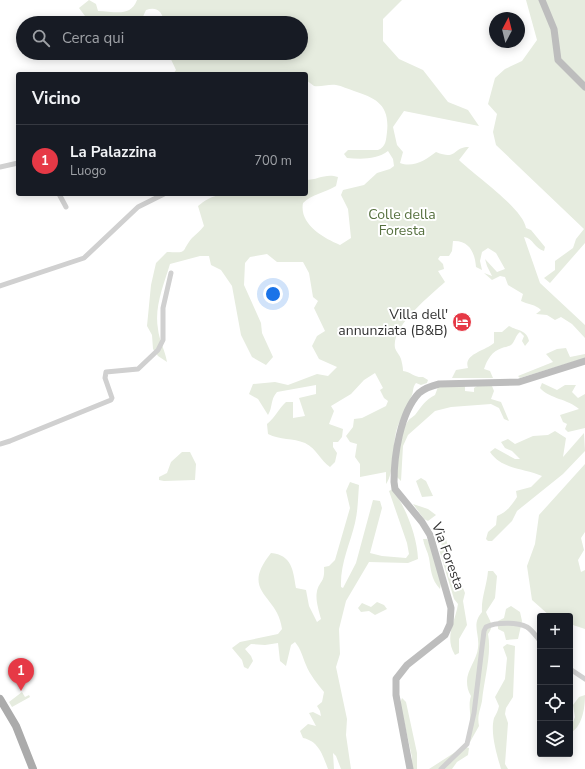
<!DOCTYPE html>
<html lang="it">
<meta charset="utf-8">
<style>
body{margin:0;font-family:"Nunito Sans",sans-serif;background:#20242c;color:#f1f3f6}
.controls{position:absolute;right:12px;bottom:12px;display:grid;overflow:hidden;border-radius:4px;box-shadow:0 2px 10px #0003}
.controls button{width:36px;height:36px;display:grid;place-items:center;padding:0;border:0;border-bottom:1px solid #363941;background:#171b24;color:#f1f3f6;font:20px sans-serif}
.compass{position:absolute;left:489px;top:12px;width:36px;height:36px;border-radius:50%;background:#171b24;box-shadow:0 2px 10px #0003;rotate:7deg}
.you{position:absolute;left:273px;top:294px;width:14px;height:14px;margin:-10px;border:3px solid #fff;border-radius:50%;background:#1a73e8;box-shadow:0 0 0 6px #1a73e833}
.badge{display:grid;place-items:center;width:26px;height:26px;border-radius:50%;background:#e63946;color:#fff;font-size:13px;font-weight:700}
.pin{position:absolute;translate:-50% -33px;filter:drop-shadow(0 1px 2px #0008)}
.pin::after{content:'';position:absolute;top:21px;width:14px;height:12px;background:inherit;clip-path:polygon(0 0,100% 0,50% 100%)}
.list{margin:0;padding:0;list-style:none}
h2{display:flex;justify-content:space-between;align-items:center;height:52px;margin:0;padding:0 16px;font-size:17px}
h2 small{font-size:13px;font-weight:400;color:#9ea1a6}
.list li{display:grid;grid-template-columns:26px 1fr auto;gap:12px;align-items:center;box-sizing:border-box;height:72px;padding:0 16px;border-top:1px solid #363941}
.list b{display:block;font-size:15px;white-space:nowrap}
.list p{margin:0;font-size:13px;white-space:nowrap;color:#9ea1a6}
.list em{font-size:13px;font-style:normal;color:#9ea1a6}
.icon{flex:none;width:22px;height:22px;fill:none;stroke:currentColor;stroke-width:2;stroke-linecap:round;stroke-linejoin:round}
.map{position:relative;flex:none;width:585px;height:769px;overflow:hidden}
.search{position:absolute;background:#171b24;box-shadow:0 2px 10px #0003;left:16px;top:16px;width:292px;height:44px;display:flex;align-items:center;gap:10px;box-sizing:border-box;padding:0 14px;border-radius:22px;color:#9ea1a6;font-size:15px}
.panel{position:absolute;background:#171b24;box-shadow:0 2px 10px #0003;left:16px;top:72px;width:292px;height:124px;border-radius:4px}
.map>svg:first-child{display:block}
</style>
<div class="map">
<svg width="585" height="769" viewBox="0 0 585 769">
<rect width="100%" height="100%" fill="#fff"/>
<!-- green -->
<path fill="#e6ecdf" d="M 89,0 L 96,4 L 98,11 C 114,11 130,18 137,0 L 402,0 L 383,19 L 383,41 L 399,59 L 423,70 L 448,102 L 468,110 L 479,126 L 404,111 L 393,127 L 397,145 L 403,152 L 400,163 C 413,168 426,160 436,152 C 458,161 452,147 469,147 L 459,160 C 474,175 523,208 526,228 L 531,230 L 545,247 L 544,251 C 535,249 533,238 524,237 L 540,283 L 585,325 L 585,338 L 572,324 L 561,317 L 555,320 L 547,315 L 536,314 L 541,310 C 535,304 529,305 521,301 L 523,294 L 508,285 L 505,277 L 500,276 L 492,280 L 484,273 L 492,276 L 487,266 L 485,259 L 497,272 L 505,269 L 496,253 L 488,248 L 482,252 L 480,261 L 482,270 L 476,267 C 475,254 470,240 453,241 L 452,251 L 449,256 L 440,256 L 438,259 L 443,264 L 444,269 L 438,271 L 445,282 C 431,295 391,326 395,348 C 396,352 400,355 401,359 C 402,363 403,367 403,371 C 411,372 415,378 423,377 L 428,380 L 427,383 L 421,385 L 416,383 C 412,388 414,392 411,397 C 406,409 399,420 396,432 C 393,446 394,474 386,484 L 386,472 L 360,477 L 360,464 L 355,457 L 357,444 L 350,442 L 346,436 L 353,427 L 354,419 L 362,418 L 386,406 L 388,401 L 384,398 L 380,390 L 383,388 L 375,373 L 364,380 L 351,394 L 331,406 L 334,411 L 329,424 L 343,429 L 342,437 L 338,442 L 333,442 L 333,447 L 337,453 L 335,462 L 330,467 C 320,460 317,449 305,443 C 293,438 280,440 268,434 L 267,424 C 276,417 278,409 286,402 L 293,402 L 293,418 L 305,416 L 299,398 L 316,394 L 316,385 L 277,392 C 270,400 273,407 268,415 L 258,399 L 249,394 L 253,384 L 275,382 L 288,385 L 317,374 L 328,376 L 337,367 L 319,359 L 312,346 L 317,336 L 325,331 L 314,308 L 318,301 L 313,297 L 309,273 L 303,262 L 277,262 L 267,254 L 250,257 L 245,263 L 244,285 L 261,323 L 262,333 L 273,357 L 266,365 L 252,357 L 241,335 L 232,286 L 221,270 L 211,265 L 209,256 L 200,256 L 170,264 C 164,284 154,307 158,329 C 159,340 165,350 167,362 L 158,356 L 153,349 L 152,335 L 147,326 L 151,285 L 156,263 L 167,252 C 190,253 180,252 192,238 C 196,234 200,231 204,226 L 198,206 C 204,201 212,196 220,195 C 248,191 278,194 306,194 L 306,180 C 318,180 325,173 338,177 L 336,186 C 325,193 312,194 303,203 C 299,224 323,238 340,245 L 351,238 L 348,209 L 341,195 L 343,190 L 364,185 L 377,173 L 390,169 L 394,166 L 393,159 L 388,151 C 377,160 360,159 347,158 L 344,154 L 348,150 L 378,150 C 386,147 386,140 387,132 C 390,105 376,98 354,91 C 348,89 342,86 336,85 C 329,84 321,87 314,86 L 306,80 L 306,74 L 293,72 L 289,74 L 173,74 L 176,70 L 168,53 L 301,53 L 301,23 L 164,23 C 163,12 157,6 146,10 L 140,23 L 115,23 L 100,21 L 99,23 L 81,23 L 85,16 L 79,8 Z
M 526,0 L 585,0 L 585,243 L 550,283 L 544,278 L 555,270 L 555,261 L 573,248 L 576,239 L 584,229 L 496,145 L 493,132 L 497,114 L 488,104 L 495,78 L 505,69 L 522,61 L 537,40 Z
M 509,326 C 518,331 527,330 529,341 L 525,346 L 522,341 L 524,336 L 520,332 C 515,336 515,342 511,345 C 508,347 505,347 502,348 C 492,351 487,360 484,369 L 490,371 L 493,378 L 452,378 L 456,370 L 468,368 C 463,354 485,351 494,343 L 494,332 L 502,332 Z
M 566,348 L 570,357 L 585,354 L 585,358 L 520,378 L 518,376 L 553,362 L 546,354 L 557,349 Z
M 542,383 L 557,390 L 565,385 L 576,385 L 572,392 L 578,398 L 585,394 L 585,428 L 568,432 L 565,429 L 567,424 L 563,422 L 560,415 L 579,409 C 568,399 550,399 540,388 Z
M 480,384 L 492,386 L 494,391 L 491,399 L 501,402 L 509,421 L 504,419 L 499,408 L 491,404 L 451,407 L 435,411 L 408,435 L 403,446 L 401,481 L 396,476 C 398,458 397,436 408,421 C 410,418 413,417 415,415 C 422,406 425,400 435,395 L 438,387 L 465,385 L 465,391 L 474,392 L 474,388 Z
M 555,431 L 566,438 L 563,457 L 584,433 L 585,451 L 563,474 L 517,511 L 512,521 L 492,541 L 488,541 L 486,539 L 488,532 L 496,525 L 497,516 C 507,512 511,506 517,497 L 516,491 L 531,487 L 542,476 C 525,468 502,470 490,452 L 495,448 L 515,459 L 520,459 L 512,451 L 505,448 L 501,442 L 508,439 L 515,444 L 533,436 L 548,435 Z
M 182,452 L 190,452 L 196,464 L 195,480 L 164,481 L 159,480 L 159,477 L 167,473 L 171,462 Z
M 585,464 L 585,532 L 581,538 L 584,550 L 578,560 L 581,572 L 585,570 L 585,629 L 570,624 L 570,616 L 550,616 L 532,600 L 527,566 L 535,544 L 539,515 Z
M 421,478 L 426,481 L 433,496 L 422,497 L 416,481 Z
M 350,482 L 359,485 C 358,498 358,510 355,523 C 350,544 340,564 341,587 L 343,588 L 356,563 L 373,500 L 380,501 L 382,508 L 370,553 L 382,556 L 406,558 L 409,554 L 407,543 L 389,491 L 393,489 C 406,509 417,535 418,559 L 408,563 L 369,562 L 346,601 L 339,629 L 340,654 L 336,667 L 347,719 L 346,735 L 351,769 L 341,769 L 336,756 L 333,753 L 334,769 L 328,769 C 323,756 319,741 303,738 L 300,731 L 308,724 L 316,726 L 309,713 L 313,712 L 321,716 L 320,711 L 317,706 L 322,702 L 324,692 C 317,683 310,675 306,665 C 302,656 301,649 295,642 L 291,645 L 286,666 L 280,661 L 278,643 L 265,645 L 251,644 L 245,649 L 251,656 L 253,661 L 248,669 L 244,667 L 242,660 L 232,648 L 240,642 L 278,634 L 282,629 C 278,594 239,593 271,553 C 292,555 293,570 296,588 L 306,590 L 309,606 L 317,622 L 321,619 C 319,611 315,600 317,591 C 320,580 325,583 324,567 L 329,566 L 335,560 L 350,508 L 346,491 Z
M 413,504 L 428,509 L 436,515 L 428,521 L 424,519 Z
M 443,529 L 453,563 L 465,593 L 463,601 L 467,625 L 459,639 L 459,653 L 455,655 C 444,637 455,623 458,604 L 454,599 L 439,549 L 442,547 L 439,532 Z
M 423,539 L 427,539 L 433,550 L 441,583 L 440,589 C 431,579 431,570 429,558 C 428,552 424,546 423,539 Z
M 488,571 L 493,571 L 497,576 L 495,598 L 486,612 C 489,620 495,625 488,634 C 492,654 484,680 482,701 C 480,711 477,716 479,726 L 470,742 L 467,741 C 467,734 469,729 470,722 C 471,712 468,705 471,696 C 468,691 467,687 467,681 C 467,670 477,659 478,648 C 480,633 471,625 482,612 C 481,598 487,585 488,571 Z
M 377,602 L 384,605 L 387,609 L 375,615 L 369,611 L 361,612 L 358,608 L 362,603 L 371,607 Z
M 511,606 L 520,612 L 522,621 L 518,639 L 506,640 L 504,632 L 498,629 L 498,621 L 504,618 L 506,609 Z
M 507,644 L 515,646 L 513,697 L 506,708 L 505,714 L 508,723 L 505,764 L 508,769 L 501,769 C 497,755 490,733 494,718 C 496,714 498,711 499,706 L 495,697 L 505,679 L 507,658 L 503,647 Z
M 22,692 L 25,697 L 29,695 L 30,697 L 12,707 L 9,702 Z
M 585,695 C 585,706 583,725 572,732 L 570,730 L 575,717 L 573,705 L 579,697 Z
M 402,698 L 406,702 L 417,753 L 417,769 L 412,769 L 412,757 L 400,703 Z
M 462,746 L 469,748 L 468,755 L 457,762 L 452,769 L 429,769 L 457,751 Z"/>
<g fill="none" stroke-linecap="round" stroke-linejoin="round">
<!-- street -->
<path stroke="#d0d0d0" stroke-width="5" d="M 0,167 L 18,163
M 59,194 L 66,207
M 0,286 L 84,258 L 138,207 L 164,194
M 0,444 L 10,441 L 111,400 L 112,398 L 105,378 L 106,372 L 138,369 L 158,350 L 163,340 L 163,308 L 171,273
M 570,669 L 585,679
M 441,769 L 467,744 L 474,713 L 484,631 L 486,627 C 496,622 517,622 527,627 C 532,630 536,636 540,641"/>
<!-- secondary -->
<path stroke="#bdbdbd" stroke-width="7" d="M 542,0 L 554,29 L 558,60 L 585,87
M 410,769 L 396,695 L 396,679 L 407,665 L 445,635 L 450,624 L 451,608 L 430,535 L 422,522 L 395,489 L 394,482 C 394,456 400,413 419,393 C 425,388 431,386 439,384 L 519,382 L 585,361"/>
<!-- primary -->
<path stroke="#ababab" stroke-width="8" d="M 0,699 L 16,726 L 33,769"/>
</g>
<!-- icons -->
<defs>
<g id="hotel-disc" transform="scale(1)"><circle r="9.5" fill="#e63946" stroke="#fff"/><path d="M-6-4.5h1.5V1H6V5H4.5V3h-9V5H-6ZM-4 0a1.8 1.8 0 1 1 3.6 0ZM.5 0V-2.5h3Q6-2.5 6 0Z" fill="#fff"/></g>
</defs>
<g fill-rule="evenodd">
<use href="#hotel-disc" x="462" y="322"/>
</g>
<g text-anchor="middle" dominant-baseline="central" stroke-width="4" stroke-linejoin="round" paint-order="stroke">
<!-- park labels -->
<g font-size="14" fill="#56703f" stroke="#fff">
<text x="402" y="214">Colle della<tspan x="402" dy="16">Foresta</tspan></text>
</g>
<!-- poi labels -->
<g font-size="14" fill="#333" stroke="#fff" text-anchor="end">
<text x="448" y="314">Villa dell'<tspan x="448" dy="16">annunziata (B&amp;B)</tspan></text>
</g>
<!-- street labels -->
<g font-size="14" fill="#333" stroke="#fff">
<text transform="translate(448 556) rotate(70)">Via Foresta</text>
</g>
</g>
</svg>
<div class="controls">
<button>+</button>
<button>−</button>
<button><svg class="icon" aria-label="locate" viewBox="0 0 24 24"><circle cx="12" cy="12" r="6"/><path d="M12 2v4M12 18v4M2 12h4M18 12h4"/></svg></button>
<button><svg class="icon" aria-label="layers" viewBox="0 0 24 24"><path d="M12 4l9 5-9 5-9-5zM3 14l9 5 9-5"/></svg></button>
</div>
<svg class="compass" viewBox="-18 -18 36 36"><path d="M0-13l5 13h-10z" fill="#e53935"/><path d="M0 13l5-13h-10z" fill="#9ea1a6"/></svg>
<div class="you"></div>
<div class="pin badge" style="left:21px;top:691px">1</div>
<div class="search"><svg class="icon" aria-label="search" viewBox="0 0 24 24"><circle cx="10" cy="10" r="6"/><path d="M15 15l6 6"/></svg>Cerca qui</div>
<section class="panel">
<h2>Vicino<small></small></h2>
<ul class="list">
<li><span class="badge">1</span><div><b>La Palazzina</b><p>Luogo</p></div><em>700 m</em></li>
</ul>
</section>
</div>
